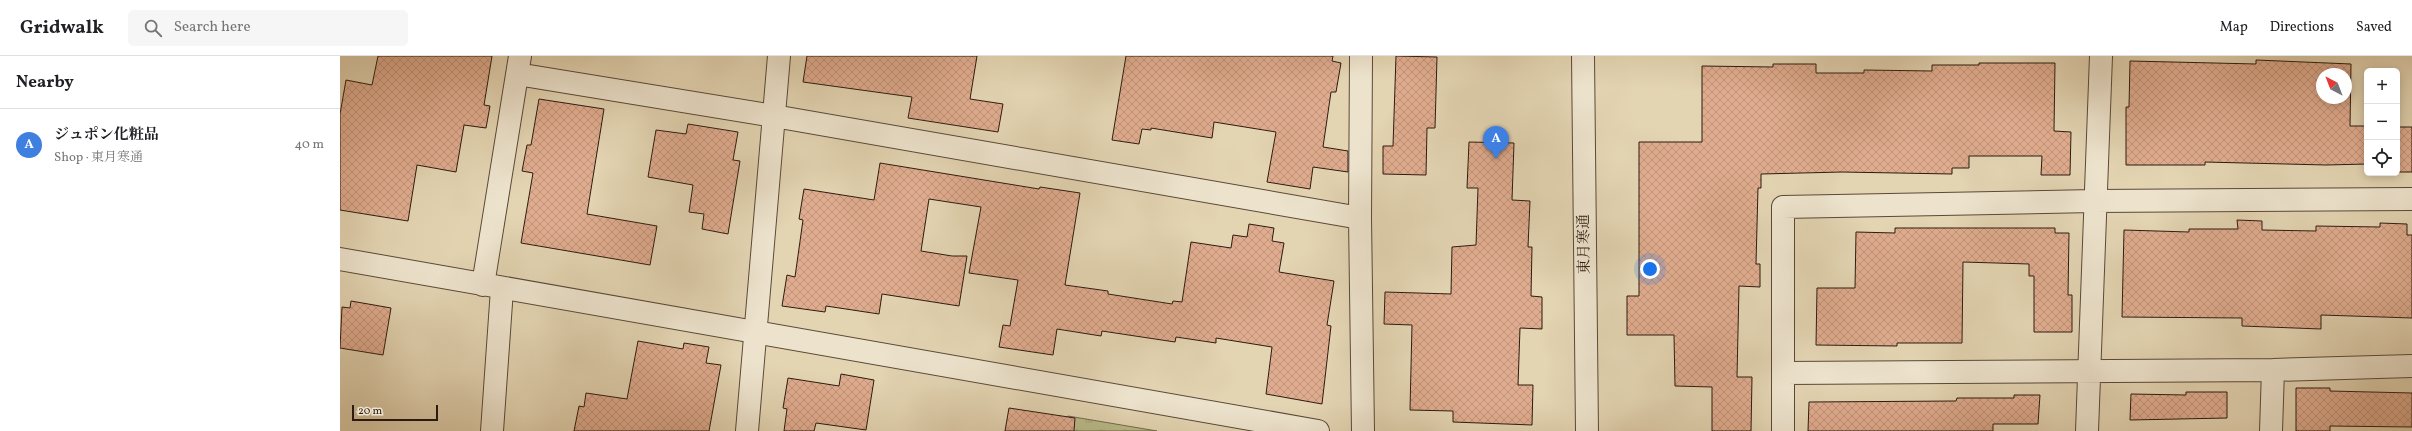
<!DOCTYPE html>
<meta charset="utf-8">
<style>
body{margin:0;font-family:Vollkorn,"Noto Serif JP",serif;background:#f6f6f6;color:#202124}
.controls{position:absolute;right:12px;top:12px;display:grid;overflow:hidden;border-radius:6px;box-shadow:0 2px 10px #0003}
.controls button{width:36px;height:36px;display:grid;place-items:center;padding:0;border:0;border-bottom:1px solid #e0e0e0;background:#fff;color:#202124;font:20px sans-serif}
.compass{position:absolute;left:1976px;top:12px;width:36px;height:36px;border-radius:50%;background:#fff;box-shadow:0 2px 10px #0003;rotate:318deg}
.scale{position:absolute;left:12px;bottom:10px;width:86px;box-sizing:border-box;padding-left:4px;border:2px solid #2d1b10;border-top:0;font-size:11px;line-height:14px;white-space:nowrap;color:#2d1b10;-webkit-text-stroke:3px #ede3cd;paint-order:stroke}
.you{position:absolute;left:1310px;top:213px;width:14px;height:14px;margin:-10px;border:3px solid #fff;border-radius:50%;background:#1a73e8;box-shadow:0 0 0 6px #1a73e833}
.badge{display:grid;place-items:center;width:26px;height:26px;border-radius:50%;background:#7c3aed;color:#fff;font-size:13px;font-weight:700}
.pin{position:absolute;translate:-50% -33px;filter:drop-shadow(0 1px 2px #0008)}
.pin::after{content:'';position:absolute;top:21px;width:14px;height:12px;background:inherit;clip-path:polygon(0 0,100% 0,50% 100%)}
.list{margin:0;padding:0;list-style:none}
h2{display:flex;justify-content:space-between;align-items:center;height:52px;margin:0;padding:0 16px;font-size:17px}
h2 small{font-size:13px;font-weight:400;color:#757577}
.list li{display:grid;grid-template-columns:26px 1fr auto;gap:12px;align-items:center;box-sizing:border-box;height:72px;padding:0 16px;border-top:1px solid #e0e0e0}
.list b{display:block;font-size:15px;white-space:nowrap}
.list p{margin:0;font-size:13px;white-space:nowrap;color:#757577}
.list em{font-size:13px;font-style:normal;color:#757577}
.icon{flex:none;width:22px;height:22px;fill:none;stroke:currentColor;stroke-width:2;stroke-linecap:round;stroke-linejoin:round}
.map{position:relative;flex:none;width:2072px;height:375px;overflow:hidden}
header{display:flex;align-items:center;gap:24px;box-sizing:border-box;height:56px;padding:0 20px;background:#fff;border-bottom:1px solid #e0e0e0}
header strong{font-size:19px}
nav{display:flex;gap:22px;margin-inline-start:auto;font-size:14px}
.search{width:280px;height:36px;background:#f6f6f6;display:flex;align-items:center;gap:10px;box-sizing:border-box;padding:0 14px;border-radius:6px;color:#757577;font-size:15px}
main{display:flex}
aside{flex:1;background:#fff}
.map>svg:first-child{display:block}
</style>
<header>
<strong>Gridwalk</strong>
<div class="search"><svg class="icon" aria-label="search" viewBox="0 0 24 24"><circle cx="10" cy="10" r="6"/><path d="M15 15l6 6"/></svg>Search here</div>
<nav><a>Map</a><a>Directions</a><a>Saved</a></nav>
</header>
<main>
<aside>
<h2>Nearby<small></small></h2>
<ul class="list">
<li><span class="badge" style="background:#3f7fe0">A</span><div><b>ジュポン化粧品</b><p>Shop · 東月寒通</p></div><em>40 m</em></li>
</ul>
</aside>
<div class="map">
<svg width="2072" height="375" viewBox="0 0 2072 375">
<defs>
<pattern id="grass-tufts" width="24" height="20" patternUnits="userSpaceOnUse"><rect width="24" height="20" fill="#b9bb89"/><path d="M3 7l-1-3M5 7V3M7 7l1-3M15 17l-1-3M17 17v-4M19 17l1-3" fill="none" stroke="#9fa075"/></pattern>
<pattern id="building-cross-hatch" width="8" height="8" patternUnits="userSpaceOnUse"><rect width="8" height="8" fill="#e0ac8f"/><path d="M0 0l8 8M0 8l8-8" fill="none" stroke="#c0937a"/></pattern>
</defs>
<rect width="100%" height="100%" fill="#e3d4b2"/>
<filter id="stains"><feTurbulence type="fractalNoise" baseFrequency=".005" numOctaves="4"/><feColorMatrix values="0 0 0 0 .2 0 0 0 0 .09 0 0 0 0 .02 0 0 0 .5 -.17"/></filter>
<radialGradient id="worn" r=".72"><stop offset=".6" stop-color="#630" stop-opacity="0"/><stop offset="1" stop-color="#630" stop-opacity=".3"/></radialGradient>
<!-- grass -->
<path fill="url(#grass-tufts)" stroke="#736b4c" d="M 728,360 L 817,375 L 726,375 Z"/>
<!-- building -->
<path fill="url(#building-cross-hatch)" stroke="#2d1b10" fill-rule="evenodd" d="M 38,0 L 152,0 L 144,49 L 150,50 L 146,72 L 124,69 L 116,116 L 77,109 L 68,165 L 0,154 L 0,58 L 6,24 L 32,29 Z
M 467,0 L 637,0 L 630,43 L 663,48 L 658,76 L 568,62 L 572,41 L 463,26 Z
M 786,0 L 993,0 L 992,5 L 1001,7 L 996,36 L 991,36 L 983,91 L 1008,95 L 1008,116 L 973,111 L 970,133 L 927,126 L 936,76 L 874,66 L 872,82 L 811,72 L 811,74 L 802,73 L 799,88 L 772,84 Z
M 1056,0 L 1097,1 L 1095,72 L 1087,72 L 1086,119 L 1043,118 L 1043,90 L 1053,90 Z
M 1916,4 L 2011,8 L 2010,70 L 2027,70 L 2027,108 L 1986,109 L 1865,106 L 1865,109 L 1786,109 L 1786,51 L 1789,51 L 1790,5 L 1916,8 ZM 1982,18 L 2006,18 L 2006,42 L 1982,42 Z
M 1639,7 L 1715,7 L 1714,75 L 1731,76 L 1730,119 L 1701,119 L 1702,100 L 1629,100 L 1629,112 L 1612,112 L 1612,118 L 1502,116 L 1421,118 L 1421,132 L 1418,132 L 1416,208 L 1420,208 L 1420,231 L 1399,230 L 1397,321 L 1412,321 L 1411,375 L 1372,375 L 1372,331 L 1335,330 L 1334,279 L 1287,279 L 1287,240 L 1299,240 L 1299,86 L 1362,86 L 1362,10 L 1433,11 L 1433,8 L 1476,8 L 1476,17 L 1524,17 L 1524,14 L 1592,15 L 1592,9 L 1639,9 Z
M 199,43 L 264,53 L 247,158 L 317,170 L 310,209 L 181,187 L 193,117 L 182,115 L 187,89 L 191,89 Z
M 348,68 L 398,76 L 393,104 L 400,105 L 388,178 L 362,173 L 364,158 L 349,156 L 353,129 L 308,121 L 316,74 L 346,78 Z
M 2057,71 L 2072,71 L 2072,116 L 2057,116 Z
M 1129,86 L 1174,87 L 1172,144 L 1190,145 L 1188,191 L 1192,191 L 1191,240 L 1202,241 L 1202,273 L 1180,272 L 1178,329 L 1193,329 L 1192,369 L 1113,366 L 1113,355 L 1070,354 L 1072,269 L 1044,268 L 1045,236 L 1111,238 L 1112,191 L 1136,189 L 1138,132 L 1127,132 Z
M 540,107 L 699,133 L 700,131 L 740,137 L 725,229 L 768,235 L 768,238 L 832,248 L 833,245 L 842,246 L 851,186 L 891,192 L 893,179 L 907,181 L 909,168 L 934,172 L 932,185 L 944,187 L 939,216 L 994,225 L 987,269 L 991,270 L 982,348 L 926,338 L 932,291 L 876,282 L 876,287 L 836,281 L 835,286 L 762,275 L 761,280 L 717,273 L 713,299 L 659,291 L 663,269 L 670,270 L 678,224 L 629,217 L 641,151 L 589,143 L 581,195 L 612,200 L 627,200 L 619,250 L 542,238 L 539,258 L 486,250 L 485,256 L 442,250 L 447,219 L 455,221 L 463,164 L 459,163 L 464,133 L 534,144 Z
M 1897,164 L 1922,165 L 1922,174 L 1976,175 L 1976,170 L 2040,171 L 2040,167 L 2067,168 L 2067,179 L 2072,179 L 2072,262 L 1981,259 L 1981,273 L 1902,270 L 1902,262 L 1782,261 L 1784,174 L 1849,176 L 1849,173 L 1898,173 Z
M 1555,172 L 1715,172 L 1715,177 L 1729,177 L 1728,239 L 1732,239 L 1732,276 L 1694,276 L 1694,220 L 1689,220 L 1689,208 L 1623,206 L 1622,287 L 1557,287 L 1557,290 L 1476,289 L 1477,232 L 1515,232 L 1516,176 L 1555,177 Z
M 11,245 L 51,252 L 43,299 L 0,292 L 2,251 L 10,252 Z
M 298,285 L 343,293 L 344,287 L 369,291 L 366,307 L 381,309 L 369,375 L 234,375 L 239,350 L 244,351 L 246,337 L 287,343 Z
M 501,318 L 534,324 L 526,374 L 476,367 L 474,375 L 444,375 L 447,353 L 443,352 L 448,322 L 499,330 Z
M 1956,332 L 1990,332 L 1990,335 L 2072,337 L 2072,371 L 1990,370 L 1990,375 L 1956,375 Z
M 1846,336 L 1887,336 L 1887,362 L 1790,364 L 1791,338 L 1846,339 Z
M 1674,339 L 1700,339 L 1698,368 L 1653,368 L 1653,375 L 1468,375 L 1469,346 L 1616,345 L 1617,342 L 1674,342 Z
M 669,352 L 735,362 L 734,375 L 665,375 Z"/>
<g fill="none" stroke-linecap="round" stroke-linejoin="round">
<!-- minor casing -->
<g stroke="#5a4938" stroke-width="24">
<path id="minor" d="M 1021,0 L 1020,162 L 1023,375
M 177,18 L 434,60 L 1020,162
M 0,203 L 978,375
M 143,229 L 180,0
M 1444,317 L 1933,314 L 2072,310
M 152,375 L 162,233
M 407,375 L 439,0
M 1443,375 L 1443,151 L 1754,145 L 2072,143
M 1747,375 L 1761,0
M 1931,375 L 1933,314"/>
</g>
<!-- tertiary casing -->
<g stroke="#5a4938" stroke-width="24">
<path id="tertiary" d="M 1243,0 L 1247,375"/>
</g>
<!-- minor -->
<use href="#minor" stroke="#ede3cd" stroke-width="22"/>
<!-- tertiary -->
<use href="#tertiary" stroke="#ede3cd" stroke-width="22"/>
</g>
<g text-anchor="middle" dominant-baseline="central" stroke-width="3" stroke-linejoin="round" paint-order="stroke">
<!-- street labels -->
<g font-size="15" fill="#2d1b10" stroke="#ede3cd">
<text transform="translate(1245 188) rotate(-91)">東月寒通</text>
</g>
</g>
<rect width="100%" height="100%" filter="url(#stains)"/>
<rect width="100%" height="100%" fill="url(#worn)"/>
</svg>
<div class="controls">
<button>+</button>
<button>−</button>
<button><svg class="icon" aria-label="locate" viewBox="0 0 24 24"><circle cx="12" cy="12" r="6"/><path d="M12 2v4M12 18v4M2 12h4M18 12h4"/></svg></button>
</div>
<svg class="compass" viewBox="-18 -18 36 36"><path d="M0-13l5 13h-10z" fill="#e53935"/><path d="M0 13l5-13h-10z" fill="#757577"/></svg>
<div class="scale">20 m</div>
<div class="you"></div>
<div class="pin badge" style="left:1156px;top:103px;background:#3f7fe0">A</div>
</div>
</main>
